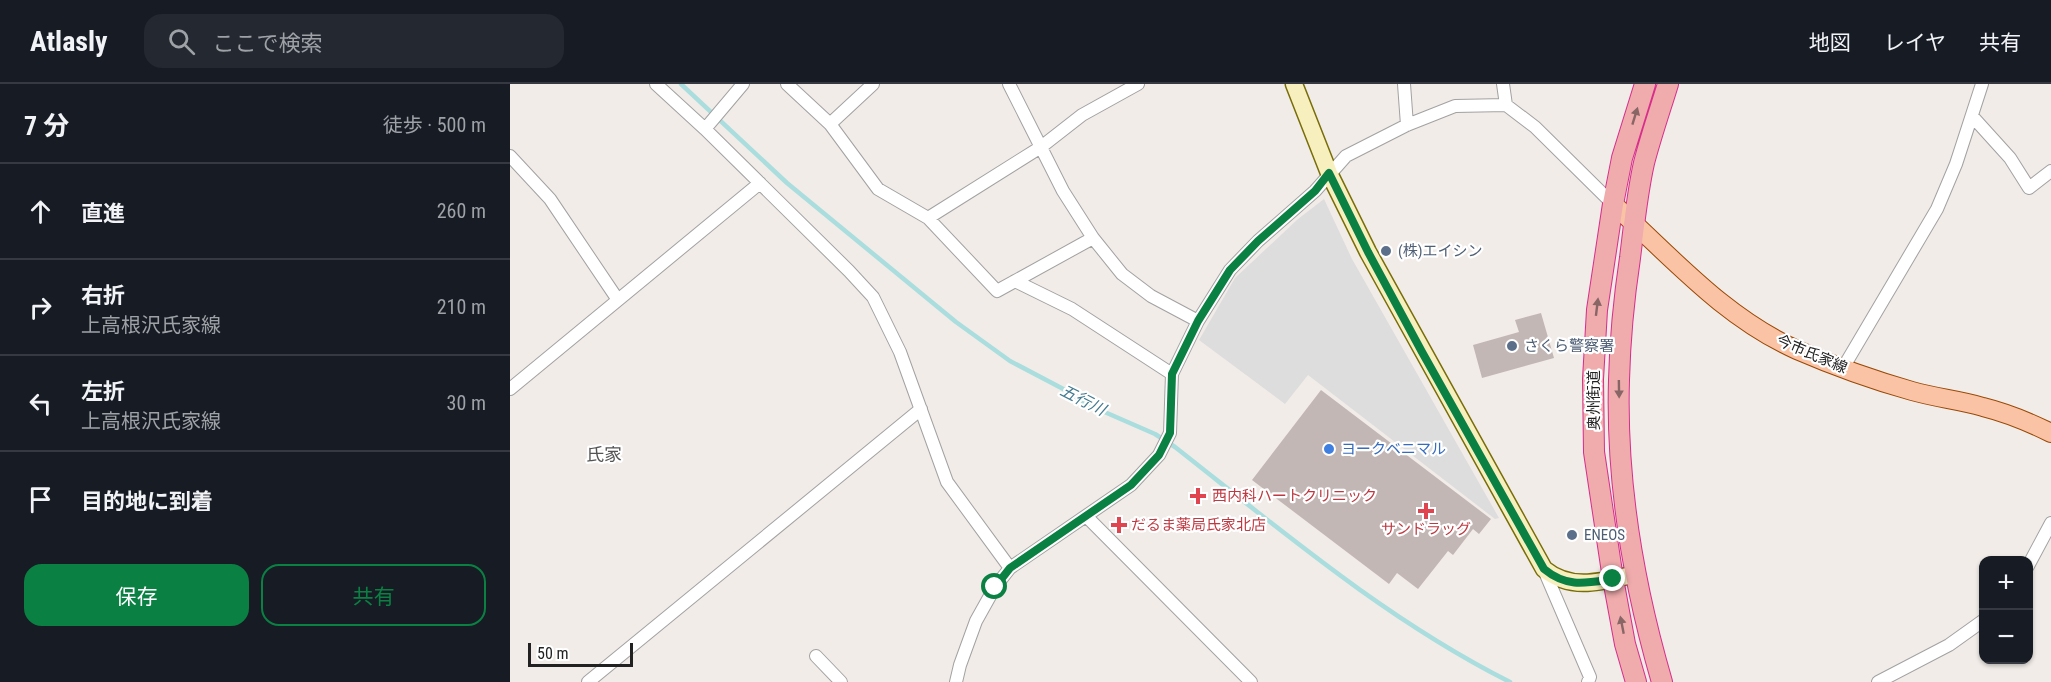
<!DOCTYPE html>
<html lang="ja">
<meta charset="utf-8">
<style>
body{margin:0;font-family:"Roboto Condensed","Noto Sans JP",sans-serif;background:#242831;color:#f1f3f6}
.controls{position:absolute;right:18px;bottom:18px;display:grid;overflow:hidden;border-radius:12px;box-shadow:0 2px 4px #0004}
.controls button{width:54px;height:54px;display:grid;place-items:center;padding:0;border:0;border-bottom:2px solid #363941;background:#171b24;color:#f1f3f6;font:30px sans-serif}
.scale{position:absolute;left:18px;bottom:15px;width:105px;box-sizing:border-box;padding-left:6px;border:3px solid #212121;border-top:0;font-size:16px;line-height:21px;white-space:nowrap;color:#212121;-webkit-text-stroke:4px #fff;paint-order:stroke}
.stop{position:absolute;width:18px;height:18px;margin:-14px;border:4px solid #0b8043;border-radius:50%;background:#fff}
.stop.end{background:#0b8043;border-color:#fff;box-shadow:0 2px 6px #0008}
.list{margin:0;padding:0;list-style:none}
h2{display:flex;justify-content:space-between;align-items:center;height:78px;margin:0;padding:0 24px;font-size:26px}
h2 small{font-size:20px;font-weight:400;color:#9ea1a6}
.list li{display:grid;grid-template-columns:39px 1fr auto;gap:18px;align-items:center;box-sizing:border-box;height:96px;padding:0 24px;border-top:2px solid #363941}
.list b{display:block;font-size:22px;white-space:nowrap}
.list p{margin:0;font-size:20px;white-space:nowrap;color:#9ea1a6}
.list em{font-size:20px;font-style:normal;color:#9ea1a6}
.actions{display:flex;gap:12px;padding:18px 24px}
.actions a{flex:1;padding:14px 0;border:2px solid #0b8043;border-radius:18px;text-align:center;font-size:21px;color:#0b8043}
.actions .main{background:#0b8043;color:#fff}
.icon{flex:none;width:33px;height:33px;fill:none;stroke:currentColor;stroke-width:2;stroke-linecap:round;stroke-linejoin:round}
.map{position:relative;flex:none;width:1541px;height:598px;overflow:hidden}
header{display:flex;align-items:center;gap:36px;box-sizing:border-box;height:84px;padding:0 30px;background:#171b24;border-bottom:2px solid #363941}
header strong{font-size:28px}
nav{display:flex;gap:33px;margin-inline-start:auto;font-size:21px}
.search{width:420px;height:54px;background:#242831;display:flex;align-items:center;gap:15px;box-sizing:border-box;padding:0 21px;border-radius:18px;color:#9ea1a6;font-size:22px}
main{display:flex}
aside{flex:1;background:#171b24}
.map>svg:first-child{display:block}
</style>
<header>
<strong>Atlasly</strong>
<div class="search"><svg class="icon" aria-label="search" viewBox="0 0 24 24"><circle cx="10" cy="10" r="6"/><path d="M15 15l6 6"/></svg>ここで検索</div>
<nav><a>地図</a><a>レイヤ</a><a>共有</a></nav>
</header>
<main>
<aside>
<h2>7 分<small>徒歩 · 500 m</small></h2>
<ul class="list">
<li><svg class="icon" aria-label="ahead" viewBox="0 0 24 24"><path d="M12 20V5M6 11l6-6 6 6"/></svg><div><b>直進</b></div><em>260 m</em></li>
<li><svg class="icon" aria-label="right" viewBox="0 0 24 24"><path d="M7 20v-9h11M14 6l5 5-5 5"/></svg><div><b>右折</b><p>上高根沢氏家線</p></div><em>210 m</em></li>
<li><svg class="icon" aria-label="left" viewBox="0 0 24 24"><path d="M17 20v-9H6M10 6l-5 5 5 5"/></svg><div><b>左折</b><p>上高根沢氏家線</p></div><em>30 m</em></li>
<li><svg class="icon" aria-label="arrive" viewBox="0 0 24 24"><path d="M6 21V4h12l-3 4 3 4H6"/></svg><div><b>目的地に到着</b></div></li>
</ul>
<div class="actions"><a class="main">保存</a><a>共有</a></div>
</aside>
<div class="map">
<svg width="1541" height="598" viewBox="0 0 1541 598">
<rect width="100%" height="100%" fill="#f1ece8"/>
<!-- parking -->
<path fill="#ddd" d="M 814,115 L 842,175 L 989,434 L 985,435 L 798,291 L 775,320 L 689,256 L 725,194 L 788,135 Z"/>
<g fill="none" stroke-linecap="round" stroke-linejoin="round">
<!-- stream -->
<path stroke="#add" stroke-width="4.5" d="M 171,0 L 277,99 L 446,238 L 500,277 L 559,308 L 574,319 L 645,350 L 665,363 C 772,447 877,536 1000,598"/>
</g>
<!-- building -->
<path fill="#c2b7b5" d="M 1031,229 L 1044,274 L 972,294 L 963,261 L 1009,248 L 1005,236 Z
M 811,306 L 981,435 L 969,450 L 963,445 L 943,471 L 938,467 L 908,505 L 887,489 L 879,500 L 742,396 Z"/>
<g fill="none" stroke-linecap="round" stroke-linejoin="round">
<!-- minor casing -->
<g stroke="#a2a2a2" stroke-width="14">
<path id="minor" d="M 146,0 L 195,45 L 339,187 L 363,213 L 390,268 L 437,398 L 500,484
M 277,0 L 320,40 L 363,0
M 499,0 L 553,107 L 583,154 L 612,190 L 641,212 L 688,237
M 894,0 L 897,41
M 993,0 L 996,21
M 1462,32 L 1500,74 L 1519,104 L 1541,87
M 320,40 L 368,105 L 418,134 L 531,63 L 572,31 L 628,0
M 195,45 L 233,0
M 0,72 L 40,115 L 108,216
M 418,134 L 487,207 L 583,154
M 505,197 L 562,225 L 662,290
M 1333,284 L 1427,125 L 1446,80 L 1472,0
M 0,305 L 250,99
M 576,432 L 741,598
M 1518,482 L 1541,439
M 1034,486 L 1080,593 L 1078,598
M 306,572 L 331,598
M 78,598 L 411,325
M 446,598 L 450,581 L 466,537 L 485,503 L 500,484 L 621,401 L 649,371 L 660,349 L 662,290 L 688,237 L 720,186 L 748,157 L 805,107 L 836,72 L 897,41 L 945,22 L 996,21 L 1025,43 L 1103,120
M 1368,598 L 1439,561 L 1474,536"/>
</g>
<!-- secondary casing -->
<g stroke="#786d08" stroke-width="19">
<path id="secondary" d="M 784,0 L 819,89 L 858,168 L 1034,485 C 1062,508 1094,497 1126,490"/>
</g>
<!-- primary casing -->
<g stroke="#9a4804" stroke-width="20">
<path id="primary" d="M 1103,120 C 1161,172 1213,233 1287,266 C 1324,282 1363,296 1402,307 C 1426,314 1450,316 1473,323 C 1497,329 1519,338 1541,349"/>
</g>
<!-- trunk casing -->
<g stroke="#d72e8c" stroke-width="22">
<path id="trunk" d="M 1126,598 L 1115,560 L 1103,495 L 1084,368 L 1083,295 L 1087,226 L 1103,120 L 1112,74 L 1135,0
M 1152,598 C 1124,502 1106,396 1109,296 C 1110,255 1114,214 1120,174 C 1124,142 1127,110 1134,79 C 1141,52 1150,26 1158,0"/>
</g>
<!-- minor -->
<use href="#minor" stroke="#fff" stroke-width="12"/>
<!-- secondary -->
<use href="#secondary" stroke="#f8efbf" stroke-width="16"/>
<!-- primary -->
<use href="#primary" stroke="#fac3a5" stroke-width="18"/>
<!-- trunk -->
<use href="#trunk" stroke="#f0abac" stroke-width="20"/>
</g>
<!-- one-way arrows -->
<defs><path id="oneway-solid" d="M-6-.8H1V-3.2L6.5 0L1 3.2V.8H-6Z" transform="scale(1.5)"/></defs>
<g fill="#866">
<use href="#oneway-solid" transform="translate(1125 32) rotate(-73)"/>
<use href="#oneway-solid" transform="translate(1087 223) rotate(-83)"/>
<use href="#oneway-solid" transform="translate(1109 305) rotate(89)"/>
<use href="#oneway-solid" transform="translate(1112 541) rotate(-101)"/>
</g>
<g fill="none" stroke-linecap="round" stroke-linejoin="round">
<!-- route -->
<path stroke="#0b8043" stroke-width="8" d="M 485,503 L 500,484 L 621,401 L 649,371 L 660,349 L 662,290 L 688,237 L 720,186 L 748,157 L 805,107 L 819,89 L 858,168 L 912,268 L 1034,485 C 1057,504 1076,499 1103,495"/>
</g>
<!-- markers -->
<g fill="#5c6f8a" stroke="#fff" stroke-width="2">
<circle cx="876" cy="167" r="6"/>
<circle cx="1002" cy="262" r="6"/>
<circle cx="1062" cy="451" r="6"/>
</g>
<circle fill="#3f7fe0" stroke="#fff" stroke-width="2" cx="819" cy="365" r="6"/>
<g fill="#e0444e" stroke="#fff" stroke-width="2">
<path d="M685 403h6v6h6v6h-6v6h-6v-6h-6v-6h6z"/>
<path d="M913 418h6v6h6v6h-6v6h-6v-6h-6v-6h6z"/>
<path d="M606 432h6v6h6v6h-6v6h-6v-6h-6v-6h6z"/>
</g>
<g text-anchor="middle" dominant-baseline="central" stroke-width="4.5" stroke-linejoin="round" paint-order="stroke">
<!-- service labels -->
<g font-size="15" fill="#4e5e75" stroke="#fff" text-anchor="start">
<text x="888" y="167">(株)エイシン</text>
<text x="1014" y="262">さくら警察署</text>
<text x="1074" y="451">ENEOS</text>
</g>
<!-- street labels -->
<g font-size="15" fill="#212121" stroke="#fff">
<text transform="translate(1302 270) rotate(23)">今市氏家線</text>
<text transform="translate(1084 316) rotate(-90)">奥州街道</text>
</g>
<!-- shop labels -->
<g font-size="15" fill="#366cbe" stroke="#fff" text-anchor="start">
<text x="831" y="365">ヨークベニマル</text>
</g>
<!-- health labels -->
<g font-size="15" fill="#be3a42" stroke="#fff" text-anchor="start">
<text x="702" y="412">西内科ハートクリニック</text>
<text x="621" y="441">だるま薬局氏家北店</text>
<text x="916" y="445" text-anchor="middle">サンドラッグ</text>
</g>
<!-- water labels -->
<g font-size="16" font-style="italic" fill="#437a90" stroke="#fff">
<text transform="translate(573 316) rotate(27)">五行川</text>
</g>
<!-- quarter labels -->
<g font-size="18" fill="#545454" stroke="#fff">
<text x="94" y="370">氏家</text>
</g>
</g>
</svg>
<div class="controls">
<button>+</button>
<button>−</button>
</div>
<div class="scale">50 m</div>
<div class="stop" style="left:485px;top:503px"></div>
<div class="stop end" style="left:1103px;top:495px"></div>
</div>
</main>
